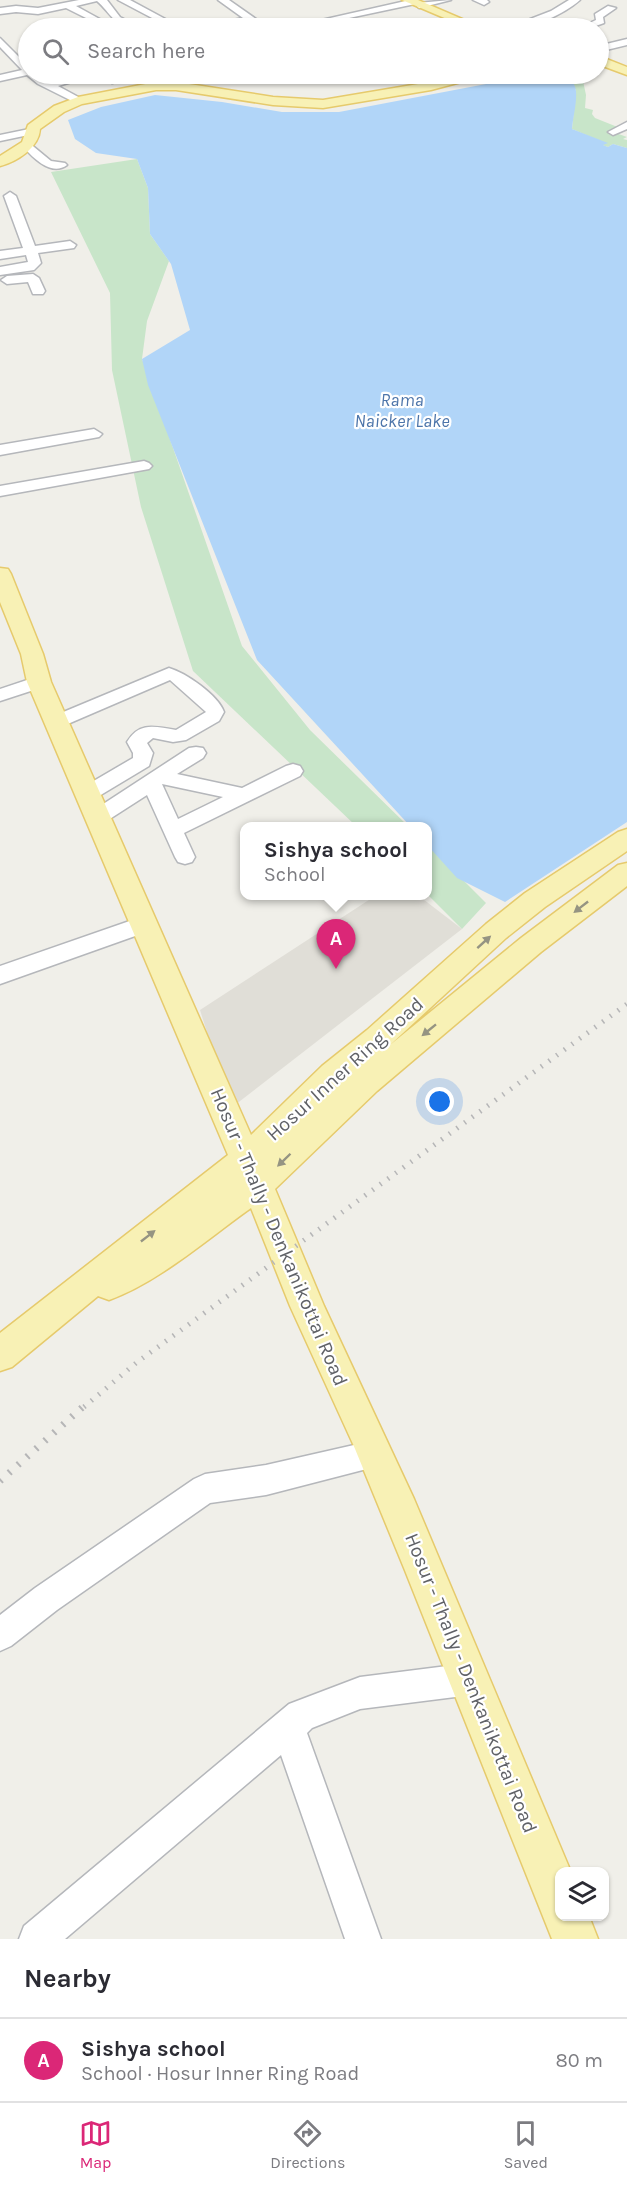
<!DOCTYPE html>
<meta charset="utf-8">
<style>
body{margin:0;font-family:Karla,sans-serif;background:#f2f2f3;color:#2b2b33}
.controls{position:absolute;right:18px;bottom:18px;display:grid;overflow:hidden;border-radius:12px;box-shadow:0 2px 4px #0004}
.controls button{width:54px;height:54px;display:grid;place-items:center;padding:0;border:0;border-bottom:2px solid #e1e1e2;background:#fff;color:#2b2b33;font:30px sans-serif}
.you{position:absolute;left:440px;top:1102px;width:21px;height:21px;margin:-15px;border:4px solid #fff;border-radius:50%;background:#1a73e8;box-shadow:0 0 0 9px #1a73e833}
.badge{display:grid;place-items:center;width:39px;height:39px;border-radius:50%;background:#db2777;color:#fff;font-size:20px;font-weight:700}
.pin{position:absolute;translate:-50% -50px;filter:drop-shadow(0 2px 3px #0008)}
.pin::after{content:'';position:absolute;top:32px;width:21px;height:18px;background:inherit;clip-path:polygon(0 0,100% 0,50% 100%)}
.popup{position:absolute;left:240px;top:822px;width:192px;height:78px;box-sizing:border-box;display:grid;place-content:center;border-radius:12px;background:#fff;filter:drop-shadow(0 2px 4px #0005);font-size:20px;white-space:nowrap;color:#7c7c81}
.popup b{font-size:22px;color:#2b2b33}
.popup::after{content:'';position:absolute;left:50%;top:100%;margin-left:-12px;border:12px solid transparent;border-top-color:#fff}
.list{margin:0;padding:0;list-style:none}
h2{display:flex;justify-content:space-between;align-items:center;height:78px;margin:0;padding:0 24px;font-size:26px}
h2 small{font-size:20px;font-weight:400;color:#7c7c81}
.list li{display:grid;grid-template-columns:39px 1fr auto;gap:18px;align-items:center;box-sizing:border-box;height:84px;padding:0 24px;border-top:2px solid #e1e1e2}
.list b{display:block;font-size:22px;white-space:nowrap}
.list p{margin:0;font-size:20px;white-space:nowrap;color:#7c7c81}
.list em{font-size:20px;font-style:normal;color:#7c7c81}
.icon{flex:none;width:33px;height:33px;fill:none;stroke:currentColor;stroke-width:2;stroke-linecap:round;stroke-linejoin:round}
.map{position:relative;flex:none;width:627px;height:1939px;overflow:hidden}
.search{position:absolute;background:#fff;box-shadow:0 2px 4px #0004;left:18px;right:18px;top:18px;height:66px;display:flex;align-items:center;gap:15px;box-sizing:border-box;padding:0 21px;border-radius:33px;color:#7c7c81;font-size:22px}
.sheet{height:162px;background:#fff}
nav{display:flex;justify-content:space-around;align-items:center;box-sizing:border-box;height:84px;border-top:2px solid #e1e1e2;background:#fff;font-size:16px;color:#7c7c81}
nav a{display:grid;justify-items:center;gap:3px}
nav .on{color:#db2777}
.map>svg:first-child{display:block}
</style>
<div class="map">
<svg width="627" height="1939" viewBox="0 0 627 1939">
<rect width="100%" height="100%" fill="#f0efe9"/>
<!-- education -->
<path fill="#e0ded7" d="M 375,896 L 419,896 L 462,929 L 231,1108 L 200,1010 Z"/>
<!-- green -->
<path fill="#c8e5c9" d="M 561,74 L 598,74 L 583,81 L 586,95 L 585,108 L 593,110 L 592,114 L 595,118 L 620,128 L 613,132 L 627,137 L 623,139 L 627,140 L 627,148 L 613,144 L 608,147 L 602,145 L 605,143 L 572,129 L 576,90 Z
M 137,159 L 148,188 L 150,234 L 169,261 L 147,321 L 142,359 L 242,646 L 310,730 L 408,826 L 356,826 L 193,671 L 141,507 L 112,370 L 110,293 L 51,172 Z
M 428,845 L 486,903 L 462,929 L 428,895 Z"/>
<!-- water -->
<path fill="#b1d5f8" d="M 510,74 C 528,74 574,66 576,91 C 577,103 573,117 572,129 L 608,143 L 603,145 L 608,147 L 613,144 L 627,148 L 627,822 L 505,902 L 457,878 L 428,846 L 428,826 L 410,826 L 257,660 L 148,385 L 142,359 L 190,330 L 171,264 L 150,234 L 148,188 L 137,159 L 96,153 L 75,139 L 68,120 L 101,107 L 155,95 L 222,102 L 282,112 L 339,112 L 486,84 Z"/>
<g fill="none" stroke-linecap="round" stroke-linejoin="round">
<!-- minor casing -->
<g stroke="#b5b7bb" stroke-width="3">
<path id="minor" d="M 79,0 L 107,0 L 120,17 L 141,28 C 116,31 112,14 97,1 L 76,6 L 116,28 L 106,28 L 66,8 L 38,14 L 16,12 L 0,14 L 0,8 L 16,6 L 38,8 Z
M 118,0 L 130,0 L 182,28 L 171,28 Z
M 218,0 L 229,0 L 269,28 L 259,28 L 249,22 L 218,28 L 202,28 L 203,26 L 243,18 Z
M 410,0 L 416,0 L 417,3 L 451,0 L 419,8 L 415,4 L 302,28 L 286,28 Z
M 473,0 L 487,0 L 489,2 L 484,5 Z
M 569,0 L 580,0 C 563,15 530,30 507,28 L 551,11 Z
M 608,6 L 616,8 L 603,17 L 604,23 L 590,28 L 579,28 L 596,20 L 595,14 Z
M 56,22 L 72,28 L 39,27 L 41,25 Z
M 0,38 L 28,66 L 28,74 L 37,74 L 50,82 L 84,74 L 99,74 L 58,86 L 82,99 L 82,103 L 78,104 L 38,84 L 27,75 L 0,81 L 0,75 L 22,70 L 0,47 Z
M 627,39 L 627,45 L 598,52 L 598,46 Z
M 129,74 L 147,74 L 112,83 L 107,80 Z
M 179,74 L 189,74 L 180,88 L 172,88 L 171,86 Z
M 627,122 L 627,129 L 613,135 L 608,132 Z
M 34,128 L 38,129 L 38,133 L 0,141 L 0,135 Z
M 28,142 L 51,161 L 65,163 L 67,165 C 51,177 32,157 22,145 Z
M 10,192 L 16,196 L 35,246 L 70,241 L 76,245 L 74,248 L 38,253 L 41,263 L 34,270 L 0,275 L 0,267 L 28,262 L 26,255 L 0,259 L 0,251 L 23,248 L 4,196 Z
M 33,274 L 39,278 L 45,291 L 43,294 L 33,294 L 28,282 L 7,284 L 1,280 L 7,276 Z
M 94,429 L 102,434 L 99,437 L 0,455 L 0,445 Z
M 144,461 L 149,463 L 152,466 L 149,469 L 0,496 L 0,486 Z
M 169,668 C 186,673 218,695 224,712 L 219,721 L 186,740 L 173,742 L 153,738 L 147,743 L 153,753 L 149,766 L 94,799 L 87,801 L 80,799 L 77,794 L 80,789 L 133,758 L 133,753 L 127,742 C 140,721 155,727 176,730 L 206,712 L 170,680 L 63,726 L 49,726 L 46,722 L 49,718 Z
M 39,676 L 46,678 L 48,682 L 46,686 L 0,701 L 0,689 Z
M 196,747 L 203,748 L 206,753 L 203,758 L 177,774 L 242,788 L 286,766 L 293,764 L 300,766 L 303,771 L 300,776 L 184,833 L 195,857 L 192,862 L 185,864 L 178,862 L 175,857 L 147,795 L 105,822 L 98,824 L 91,822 L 88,817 L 91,812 L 189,748 ZM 162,784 L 223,797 L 178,819 Z
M 144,916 L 152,918 L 155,924 L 152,930 L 0,984 L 0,966 Z
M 376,1440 L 386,1444 L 391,1454 L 386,1464 L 266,1495 L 210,1503 L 57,1610 L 11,1646 L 0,1651 L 0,1615 L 35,1588 L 194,1479 L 205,1474 L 266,1465 Z
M 471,1663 L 482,1668 L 487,1679 L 482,1690 L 471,1695 L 360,1709 L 312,1728 L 307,1733 L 381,1939 L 345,1939 L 281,1755 L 65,1939 L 19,1939 L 24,1926 L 289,1704 L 360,1677 Z"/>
</g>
<!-- major casing -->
<g stroke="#e6ca6c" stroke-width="3">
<path id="major" d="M 402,0 L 418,0 L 483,28 L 468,28 Z
M 604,58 L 627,67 L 627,75 L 600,65 L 598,61 Z
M 463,74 L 482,74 L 480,77 L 431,90 L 323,108 L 273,105 L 176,90 L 156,90 L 82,104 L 64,112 L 40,129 C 39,148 16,162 0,166 L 0,156 L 22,142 L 28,125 L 54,106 L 78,97 L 156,82 L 176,82 L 273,97 L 323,100 L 430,82 Z
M 0,568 L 8,569 L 11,574 L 43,654 L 51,682 L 251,1135 L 322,1066 L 367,1030 L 486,924 L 525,893 L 618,832 L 627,829 L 627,851 L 545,907 L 506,938 L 390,1045 L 521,938 L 618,865 L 627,863 L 627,886 L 541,952 L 377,1091 L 275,1189 L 324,1306 L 414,1499 L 571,1872 L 560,1872 L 560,1916 L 589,1916 L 598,1939 L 552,1939 L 404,1568 L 353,1444 L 290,1306 L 251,1208 C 207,1239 159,1282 109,1300 L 98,1296 L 12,1367 L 0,1371 L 0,1333 L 228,1155 L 27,682 L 21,654 L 0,602 Z"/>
</g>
<!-- minor -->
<use href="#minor" fill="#fff" fill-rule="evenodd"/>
<!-- major -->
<use href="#major" fill="#f8f1b5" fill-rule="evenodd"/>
<!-- rail-far1 -->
<path stroke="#b6b6b7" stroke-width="5" stroke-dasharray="1.5 8" stroke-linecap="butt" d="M 84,1407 L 136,1363 L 627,1004"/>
<!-- rail -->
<path stroke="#b6b6b7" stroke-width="7" stroke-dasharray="2 10" stroke-linecap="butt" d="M 0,1481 L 85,1405"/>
</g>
<!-- one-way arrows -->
<defs><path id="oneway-solid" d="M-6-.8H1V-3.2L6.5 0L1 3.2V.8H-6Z" transform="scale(1.5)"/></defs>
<g fill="#959482">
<use href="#oneway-solid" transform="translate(581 907) rotate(142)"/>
<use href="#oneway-solid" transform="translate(484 942) rotate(-42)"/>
<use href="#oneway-solid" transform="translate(429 1030) rotate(141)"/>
<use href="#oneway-solid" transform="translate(284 1160) rotate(136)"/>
<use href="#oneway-solid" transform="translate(148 1236) rotate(-38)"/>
</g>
<g text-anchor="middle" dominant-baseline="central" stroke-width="4.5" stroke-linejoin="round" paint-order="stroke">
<!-- far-water labels -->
<g font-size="18" font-style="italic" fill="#4d75aa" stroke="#fff">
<text x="402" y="400">Rama<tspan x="402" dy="21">Naicker Lake</tspan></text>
</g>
<!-- street labels -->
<g font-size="20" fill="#606267" stroke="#fff">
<text transform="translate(345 1069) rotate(-42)">Hosur Inner Ring Road</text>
<text transform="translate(279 1237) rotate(67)">Hosur - Thally - Denkanikottai Road</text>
<text transform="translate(471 1683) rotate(68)">Hosur - Thally - Denkanikottai Road</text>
</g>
</g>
</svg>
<div class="controls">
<button><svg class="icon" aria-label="layers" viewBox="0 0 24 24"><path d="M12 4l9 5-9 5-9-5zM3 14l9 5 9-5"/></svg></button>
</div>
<div class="you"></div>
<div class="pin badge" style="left:336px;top:969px">A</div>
<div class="popup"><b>Sishya school</b>School</div>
<div class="search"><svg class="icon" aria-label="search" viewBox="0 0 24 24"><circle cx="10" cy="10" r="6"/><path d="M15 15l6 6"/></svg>Search here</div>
</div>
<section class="sheet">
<h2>Nearby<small></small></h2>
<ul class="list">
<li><span class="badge">A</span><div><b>Sishya school</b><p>School · Hosur Inner Ring Road</p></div><em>80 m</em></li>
</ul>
</section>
<nav>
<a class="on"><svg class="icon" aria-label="map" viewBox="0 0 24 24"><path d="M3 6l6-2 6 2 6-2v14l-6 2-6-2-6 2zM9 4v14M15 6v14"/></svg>Map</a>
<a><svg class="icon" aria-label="directions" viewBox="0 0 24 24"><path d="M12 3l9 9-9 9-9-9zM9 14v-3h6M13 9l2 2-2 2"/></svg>Directions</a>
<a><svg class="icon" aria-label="saved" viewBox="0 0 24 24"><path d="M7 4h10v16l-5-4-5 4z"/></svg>Saved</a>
</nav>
